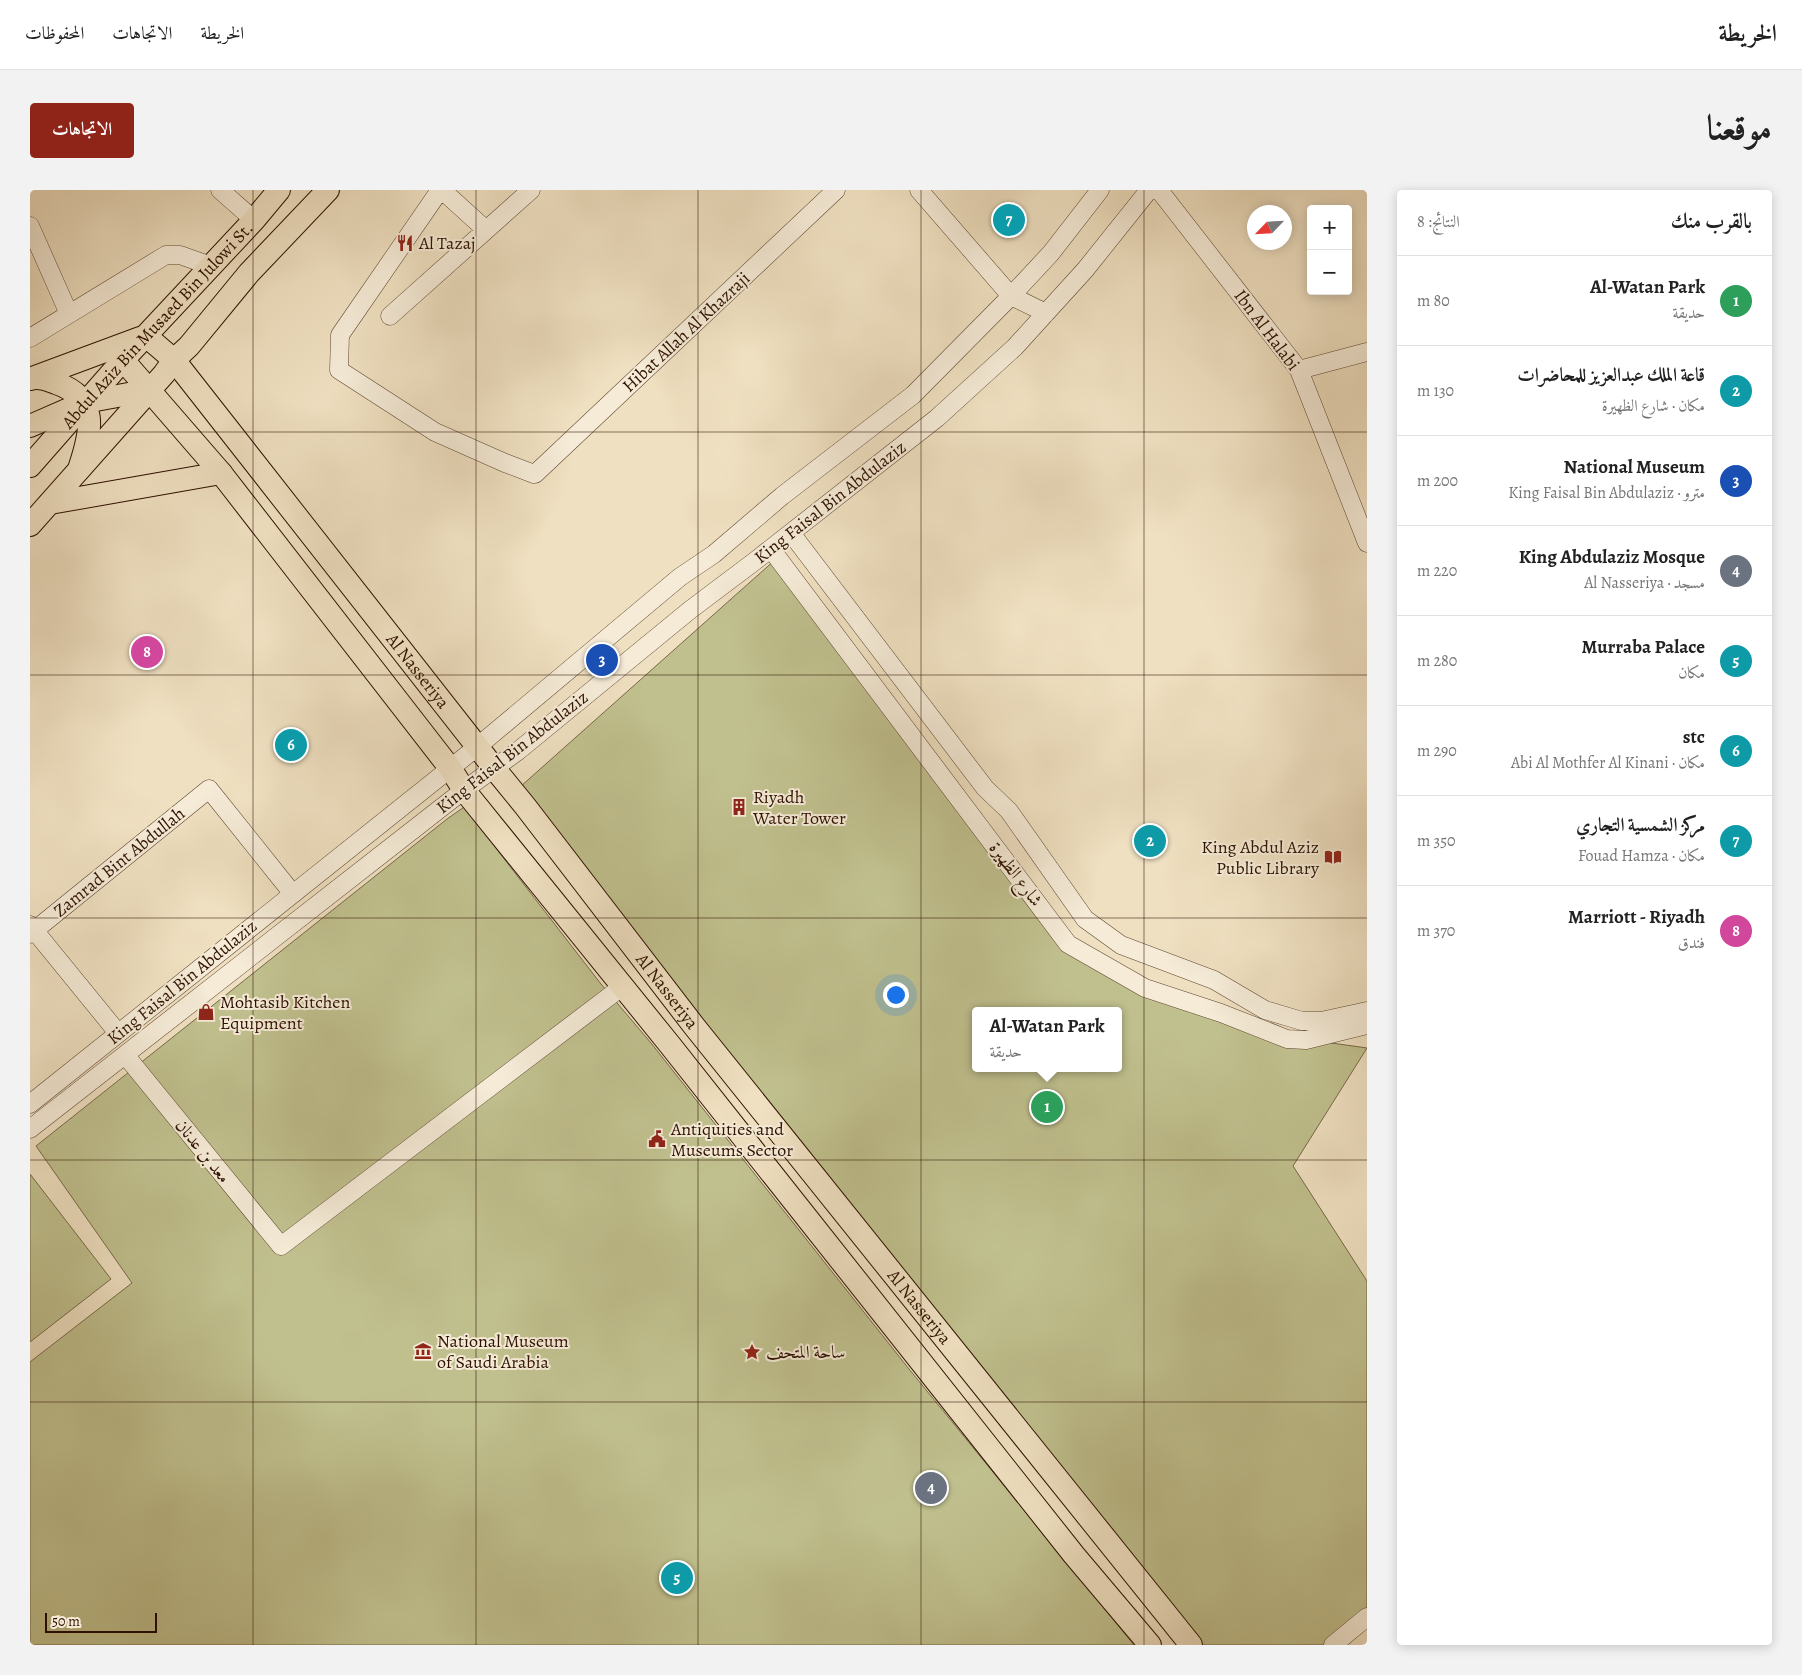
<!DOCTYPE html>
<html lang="ar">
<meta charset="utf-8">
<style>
body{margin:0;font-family:Alegreya,Amiri,serif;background:#f2f2f2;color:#222;direction:rtl}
.controls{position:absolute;right:15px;top:15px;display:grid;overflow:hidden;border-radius:5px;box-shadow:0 2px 12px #0003}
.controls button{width:45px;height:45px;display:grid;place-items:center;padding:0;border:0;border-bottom:1px solid #e0e0e0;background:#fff;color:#222;font:25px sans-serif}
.compass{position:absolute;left:1217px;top:15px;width:45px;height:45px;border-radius:50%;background:#fff;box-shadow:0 2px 12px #0003;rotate:245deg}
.scale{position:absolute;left:15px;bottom:12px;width:112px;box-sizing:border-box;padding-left:5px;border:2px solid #2e1100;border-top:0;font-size:14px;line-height:18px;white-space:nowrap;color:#2e1100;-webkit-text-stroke:4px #f5ebd7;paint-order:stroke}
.you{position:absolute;left:865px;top:804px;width:18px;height:18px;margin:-12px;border:4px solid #fff;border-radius:50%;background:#1a73e8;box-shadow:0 0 0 8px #1a73e833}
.badge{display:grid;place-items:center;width:32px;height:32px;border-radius:50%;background:#8f2418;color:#fff;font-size:16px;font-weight:700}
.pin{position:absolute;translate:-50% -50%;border:2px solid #fff;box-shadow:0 1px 5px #0006}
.popup{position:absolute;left:942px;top:817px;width:150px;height:65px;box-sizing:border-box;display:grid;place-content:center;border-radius:5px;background:#fff;filter:drop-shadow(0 1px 4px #0005);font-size:16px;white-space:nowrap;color:#767676}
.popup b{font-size:19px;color:#222}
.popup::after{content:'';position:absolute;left:50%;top:100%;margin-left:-10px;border:10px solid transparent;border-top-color:#fff}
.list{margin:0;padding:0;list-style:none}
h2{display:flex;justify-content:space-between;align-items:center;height:65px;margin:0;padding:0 20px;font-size:21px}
h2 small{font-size:16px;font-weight:400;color:#767676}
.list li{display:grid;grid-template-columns:32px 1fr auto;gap:15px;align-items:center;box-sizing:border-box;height:90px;padding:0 20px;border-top:1px solid #e0e0e0}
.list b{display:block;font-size:19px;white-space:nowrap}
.list p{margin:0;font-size:16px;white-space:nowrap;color:#767676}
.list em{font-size:16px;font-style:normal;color:#767676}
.map{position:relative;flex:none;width:1337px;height:1455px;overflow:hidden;direction:ltr;border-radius:5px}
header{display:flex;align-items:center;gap:30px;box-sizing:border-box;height:70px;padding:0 25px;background:#fff;border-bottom:1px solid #e0e0e0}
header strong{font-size:24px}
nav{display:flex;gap:28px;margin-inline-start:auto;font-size:18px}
.intro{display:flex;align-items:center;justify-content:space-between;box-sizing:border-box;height:120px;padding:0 30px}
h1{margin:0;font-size:35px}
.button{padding:12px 22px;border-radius:5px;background:#8f2418;color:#fff;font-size:18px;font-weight:700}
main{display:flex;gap:30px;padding:0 30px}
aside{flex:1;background:#fff;border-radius:5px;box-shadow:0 2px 12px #0003}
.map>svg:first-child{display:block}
</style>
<header>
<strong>الخريطة</strong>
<nav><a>الخريطة</a><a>الاتجاهات</a><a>المحفوظات</a></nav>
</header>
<div class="intro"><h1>موقعنا</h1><a class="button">الاتجاهات</a></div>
<main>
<aside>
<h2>بالقرب منك<small>النتائج: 8</small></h2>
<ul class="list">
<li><span class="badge" style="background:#2e9e5b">1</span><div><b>Al-Watan Park</b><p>حديقة</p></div><em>80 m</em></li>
<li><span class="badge" style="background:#0f9aa8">2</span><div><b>قاعة الملك عبدالعزيز للمحاضرات</b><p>مكان · شارع الظهيرة</p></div><em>130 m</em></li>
<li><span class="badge" style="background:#1a4fb4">3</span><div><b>National Museum</b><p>مترو · King Faisal Bin Abdulaziz</p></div><em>200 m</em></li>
<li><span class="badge" style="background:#6b7280">4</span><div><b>King Abdulaziz Mosque</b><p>مسجد · Al Nasseriya</p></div><em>220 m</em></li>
<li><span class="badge" style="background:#0f9aa8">5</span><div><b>Murraba Palace</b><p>مكان</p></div><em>280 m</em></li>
<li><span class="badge" style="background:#0f9aa8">6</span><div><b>stc</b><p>مكان · Abi Al Mothfer Al Kinani</p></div><em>290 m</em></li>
<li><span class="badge" style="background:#0f9aa8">7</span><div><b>مركز الشمسية التجاري</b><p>مكان · Fouad Hamza</p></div><em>350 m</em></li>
<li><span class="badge" style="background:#d1479c">8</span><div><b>Marriott - Riyadh</b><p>فندق</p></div><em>370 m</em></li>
</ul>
</aside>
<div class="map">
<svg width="1337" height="1455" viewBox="0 0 1337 1455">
<rect width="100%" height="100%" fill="#efe0c1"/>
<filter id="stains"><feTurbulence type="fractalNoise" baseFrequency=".004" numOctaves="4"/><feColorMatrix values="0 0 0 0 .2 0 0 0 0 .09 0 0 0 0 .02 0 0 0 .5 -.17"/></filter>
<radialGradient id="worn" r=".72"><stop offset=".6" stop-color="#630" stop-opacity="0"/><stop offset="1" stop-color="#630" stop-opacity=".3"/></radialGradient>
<!-- green -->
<path fill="#c0c08e" stroke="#776847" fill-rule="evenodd" d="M 746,369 L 1041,753 L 1117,797 L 1259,847 L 1337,858 L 1263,976 L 1337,1091 L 1337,1428 L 1304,1455 L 1165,1455 L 490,597 ZM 946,821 L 1088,821 L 1088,878 L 946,878 Z
M 434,617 L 571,794 L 621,853 L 879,1179 L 1104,1455 L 0,1455 L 0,1172 L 102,1093 L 6,956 L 417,629 Z
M 0,984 L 81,1089 L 0,1152 Z"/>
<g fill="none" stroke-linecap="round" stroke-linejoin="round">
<!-- minor casing -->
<g stroke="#5e4530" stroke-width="19">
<path id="minor" d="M 190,0 L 224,30
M 410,0 L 310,145 L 309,180 L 405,242 L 475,273 L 504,284
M 412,0 L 456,40
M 889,0 L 981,106 L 1016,123
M 1129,0 L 1269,180 L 1337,353
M 0,36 L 39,124
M 360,126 L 501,0
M 0,148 L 136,65 L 150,65 L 181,76
M 1269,180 L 1337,162
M 505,284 L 806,0
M 761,343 L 955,598 L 979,621 L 1055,729 L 1091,755 L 1184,790 L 1235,820 L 1272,831 L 1291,831 L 1337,821
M 741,359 L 1038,754 L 1115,798 L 1191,823 L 1257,849 L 1276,850 L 1337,835
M 0,735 L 88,843
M 0,744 L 179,599 L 263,704
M 96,866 L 251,1056 L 593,796
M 0,914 L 447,557 L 650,387 L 684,364 L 752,306 L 883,205 L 981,106 L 1021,63 L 1070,0
M 0,939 L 434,600 L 488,561 L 660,420 L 725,371 L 907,228 L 985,157 L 1055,80 L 1119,0
M 1303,1455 L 1337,1427"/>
</g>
<!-- major casing -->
<g stroke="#2e1100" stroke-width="24">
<g id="major">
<path id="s1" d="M 116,146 L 144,170 L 464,578 L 495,616 L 664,836 L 1161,1455"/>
<path d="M 93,170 L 191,283 L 420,578 L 434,600 L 640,855 L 1044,1365 L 1120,1455"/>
<path d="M 5,187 L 110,148"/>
<path d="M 0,189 C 9,186 18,190 26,193 C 69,208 62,240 50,276"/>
<path d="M 0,236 L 55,212 L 120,200"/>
<path id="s2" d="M 0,276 L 93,170 L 224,30 L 249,0"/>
<path d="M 20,313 L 191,283"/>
<path d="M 0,335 L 134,184 L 144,170 L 159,156 L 219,83 L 298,0"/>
</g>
</g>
<!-- minor -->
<use href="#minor" stroke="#f5ebd7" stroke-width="18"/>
<!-- major -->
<use href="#major" stroke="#efe0c1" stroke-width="22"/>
</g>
<!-- grid -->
<path fill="none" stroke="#2e1100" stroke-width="1" stroke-opacity="0.55" d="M 223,0 L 223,1455M 446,0 L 446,1455M 668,0 L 668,1455M 891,0 L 891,1455M 1114,0 L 1114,1455M 0,242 L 1337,242M 0,485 L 1337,485M 0,728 L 1337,728M 0,970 L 1337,970M 0,1212 L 1337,1212"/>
<!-- icons -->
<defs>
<g id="restaurant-bare" transform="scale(1.35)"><path d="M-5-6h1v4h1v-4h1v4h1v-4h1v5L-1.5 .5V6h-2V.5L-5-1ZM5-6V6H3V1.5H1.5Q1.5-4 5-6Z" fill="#8f2418" stroke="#f5ebd7" stroke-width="2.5" paint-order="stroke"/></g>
<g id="building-bare" transform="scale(1.35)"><path d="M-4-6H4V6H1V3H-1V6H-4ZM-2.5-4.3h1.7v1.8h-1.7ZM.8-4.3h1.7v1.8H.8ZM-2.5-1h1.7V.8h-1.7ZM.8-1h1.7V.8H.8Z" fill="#8f2418" stroke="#f5ebd7" stroke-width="2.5" paint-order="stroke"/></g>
<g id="library-bare" transform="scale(1.35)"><path d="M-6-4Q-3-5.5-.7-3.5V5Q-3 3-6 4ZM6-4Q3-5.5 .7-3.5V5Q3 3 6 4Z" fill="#8f2418" stroke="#f5ebd7" stroke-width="2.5" paint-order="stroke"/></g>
<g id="shop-bare" transform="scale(1.35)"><path d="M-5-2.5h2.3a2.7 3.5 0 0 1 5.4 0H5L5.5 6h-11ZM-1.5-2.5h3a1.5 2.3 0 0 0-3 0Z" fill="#8f2418" stroke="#f5ebd7" stroke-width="2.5" paint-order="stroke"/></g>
<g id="civic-bare" transform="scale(1.35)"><path d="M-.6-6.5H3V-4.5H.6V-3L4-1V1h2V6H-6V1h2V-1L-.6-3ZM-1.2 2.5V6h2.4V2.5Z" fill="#8f2418" stroke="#f5ebd7" stroke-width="2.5" paint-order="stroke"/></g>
<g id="museum-bare" transform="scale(1.35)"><path d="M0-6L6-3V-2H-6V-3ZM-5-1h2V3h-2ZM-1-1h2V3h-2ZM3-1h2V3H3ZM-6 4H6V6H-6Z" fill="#8f2418" stroke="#f5ebd7" stroke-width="2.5" paint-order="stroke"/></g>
<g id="sight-bare" transform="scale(1.35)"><path d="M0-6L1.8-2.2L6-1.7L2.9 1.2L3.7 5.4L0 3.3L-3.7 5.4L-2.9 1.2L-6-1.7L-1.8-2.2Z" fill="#8f2418" stroke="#f5ebd7" stroke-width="2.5" paint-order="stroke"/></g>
</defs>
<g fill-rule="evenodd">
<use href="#restaurant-bare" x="375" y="53"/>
<use href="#building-bare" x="709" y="617"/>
<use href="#library-bare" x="1303" y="667"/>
<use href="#shop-bare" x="176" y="822"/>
<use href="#civic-bare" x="627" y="949"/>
<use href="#museum-bare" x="393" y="1161"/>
<use href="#sight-bare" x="722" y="1162"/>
</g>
<g text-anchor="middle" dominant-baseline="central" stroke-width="4" stroke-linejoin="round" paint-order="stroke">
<!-- poi labels -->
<g font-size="18" fill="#2e1100" stroke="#f5ebd7" text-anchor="start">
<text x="389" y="53">Al Tazaj</text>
<text x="723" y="607">Riyadh<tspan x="723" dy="21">Water Tower</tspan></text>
<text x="1289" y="657" text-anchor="end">King Abdul Aziz<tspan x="1289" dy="21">Public Library</tspan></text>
<text x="190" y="812">Mohtasib Kitchen<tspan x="190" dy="21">Equipment</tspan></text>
<text x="641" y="939">Antiquities and<tspan x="641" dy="21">Museums Sector</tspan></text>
<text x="407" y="1151">National Museum<tspan x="407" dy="21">of Saudi Arabia</tspan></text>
<text x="736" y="1162">ساحة المتحف</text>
</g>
<!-- street labels -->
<g font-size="18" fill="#2e1100" stroke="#f5ebd7">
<text stroke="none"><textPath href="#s2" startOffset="190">Abdul Aziz Bin Musaed Bin Julowi St.</textPath></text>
<text transform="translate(1237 140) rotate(53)">Ibn Al Halabi</text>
<text transform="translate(656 142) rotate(-43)">Hibat Allah Al Khazraji</text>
<text transform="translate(800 312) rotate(-38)">King Faisal Bin Abdulaziz</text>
<text stroke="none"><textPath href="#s1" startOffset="432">Al Nasseriya</textPath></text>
<text transform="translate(482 562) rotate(-38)">King Faisal Bin Abdulaziz</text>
<text transform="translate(89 672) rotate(-39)">Zamrad Bint Abdullah</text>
<text transform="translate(986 684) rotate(53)">شارع الظهيرة</text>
<text transform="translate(152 792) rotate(-39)">King Faisal Bin Abdulaziz</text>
<text stroke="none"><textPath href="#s1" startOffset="838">Al Nasseriya</textPath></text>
<text transform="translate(173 961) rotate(51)">معد بن عدنان</text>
<text stroke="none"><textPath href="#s1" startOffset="1242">Al Nasseriya</textPath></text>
</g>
</g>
<rect width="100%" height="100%" filter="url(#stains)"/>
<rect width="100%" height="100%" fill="url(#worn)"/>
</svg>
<div class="controls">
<button>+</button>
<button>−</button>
</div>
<svg class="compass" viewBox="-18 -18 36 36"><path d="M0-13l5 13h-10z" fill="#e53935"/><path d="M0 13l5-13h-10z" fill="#767676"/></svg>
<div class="scale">50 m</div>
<div class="you"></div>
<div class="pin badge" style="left:1017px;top:917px;background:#2e9e5b">1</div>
<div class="popup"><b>Al-Watan Park</b>حديقة</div>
<div class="pin badge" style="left:1120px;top:651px;background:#0f9aa8">2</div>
<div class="pin badge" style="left:572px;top:470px;background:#1a4fb4">3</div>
<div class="pin badge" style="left:901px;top:1298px;background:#6b7280">4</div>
<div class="pin badge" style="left:647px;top:1388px;background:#0f9aa8">5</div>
<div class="pin badge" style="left:261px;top:555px;background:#0f9aa8">6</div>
<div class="pin badge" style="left:979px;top:30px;background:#0f9aa8">7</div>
<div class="pin badge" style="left:117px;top:462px;background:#d1479c">8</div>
</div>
</main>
